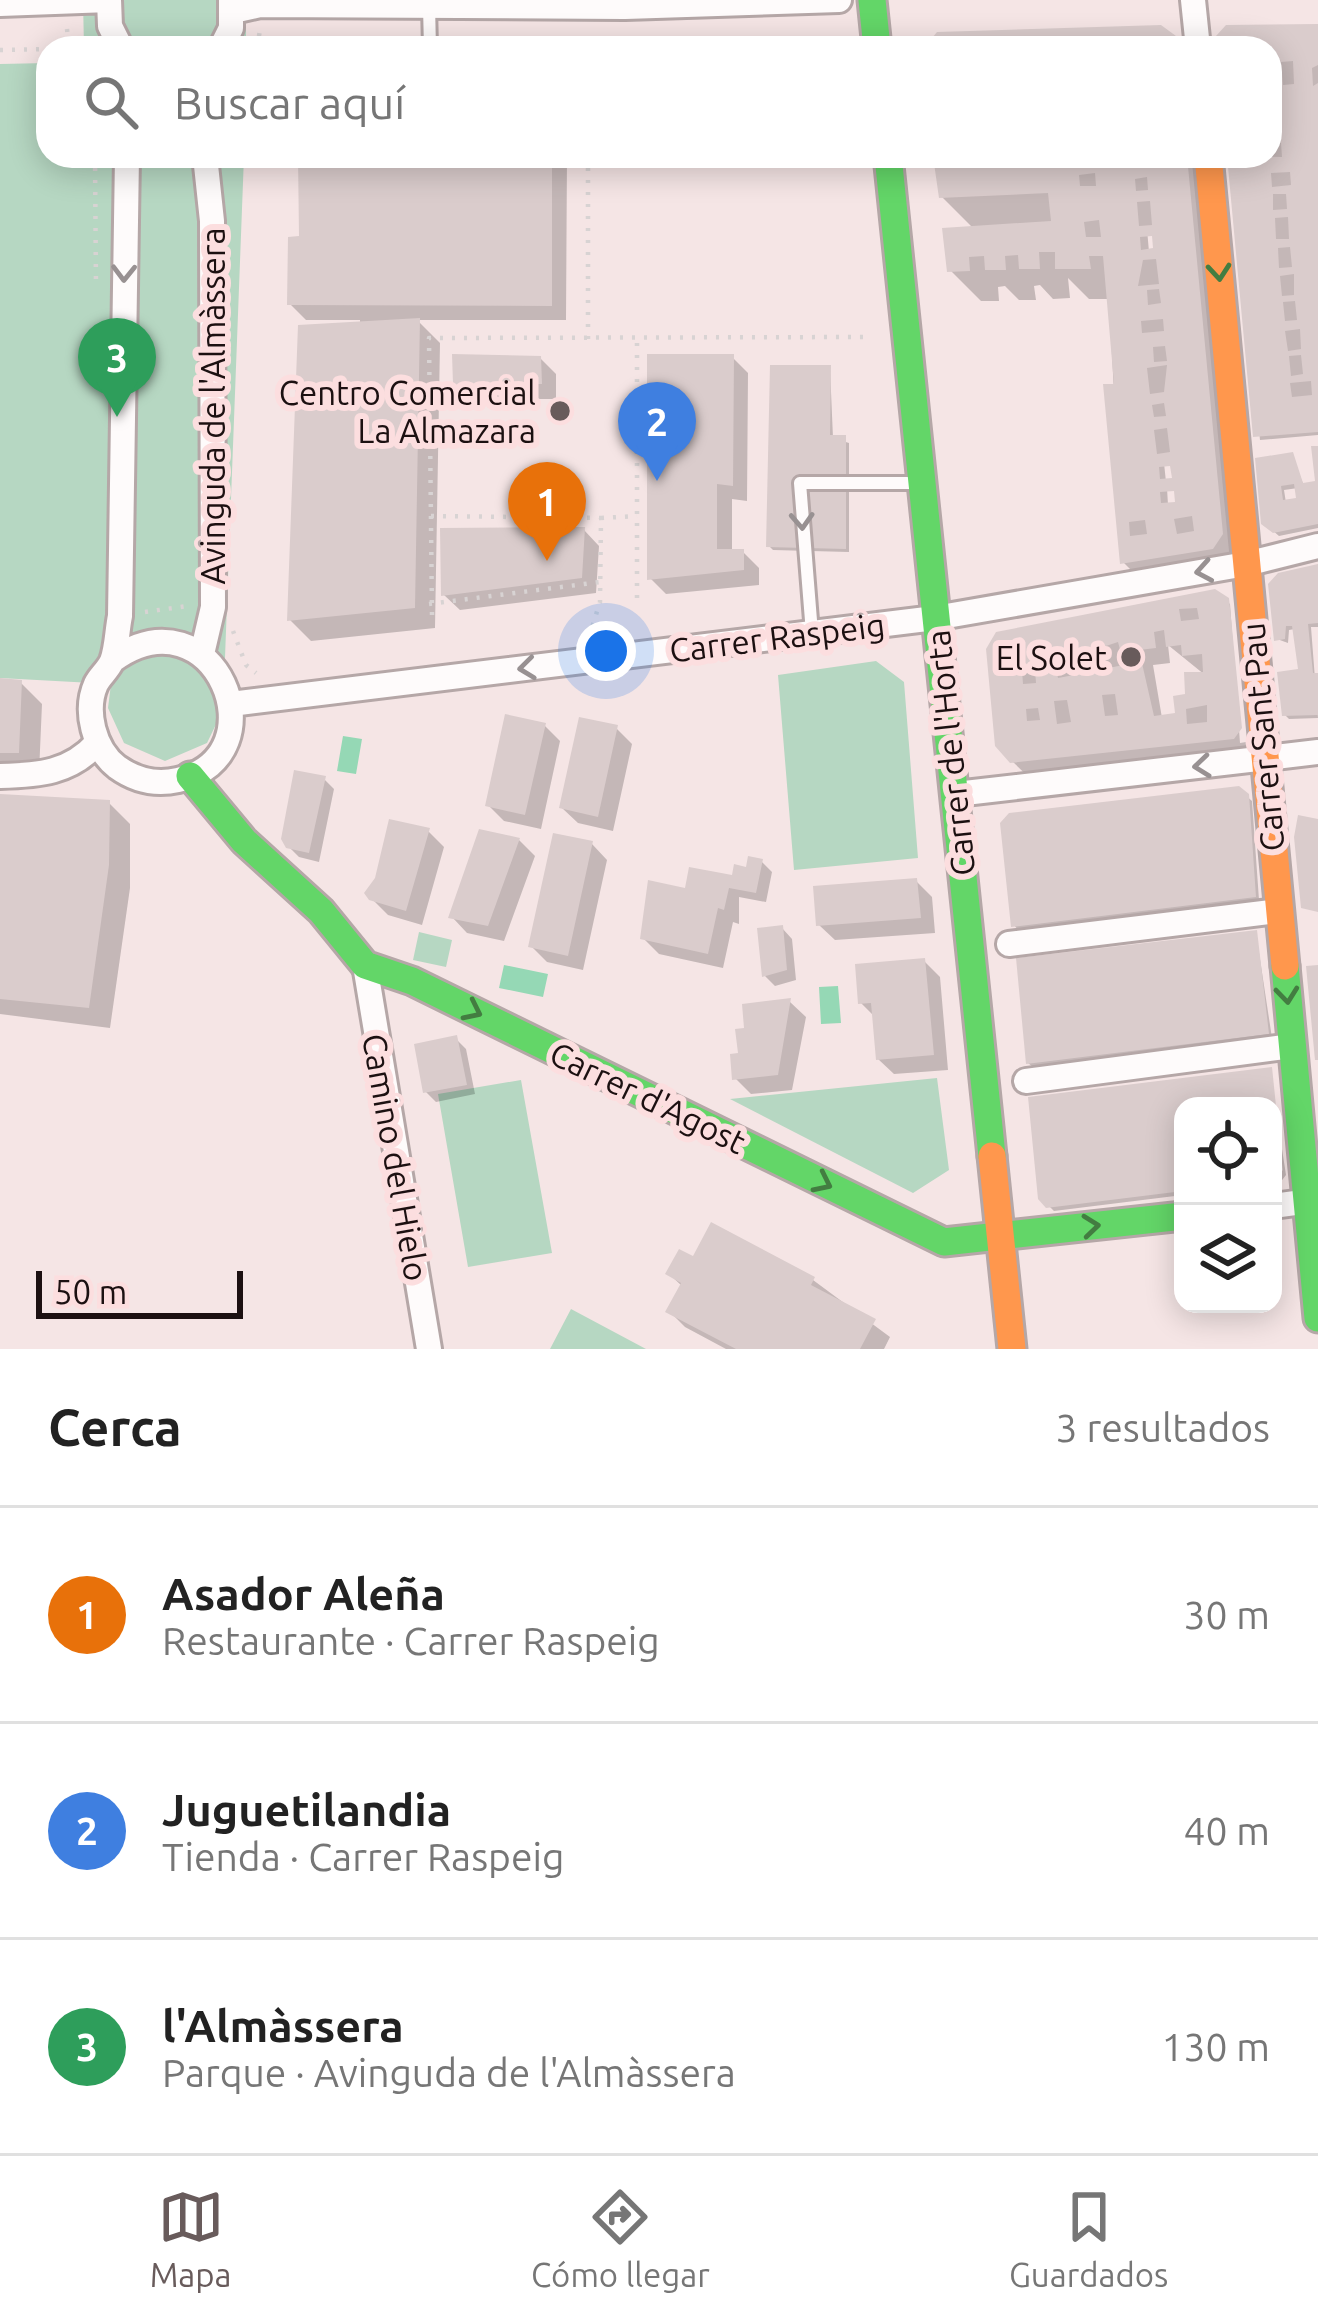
<!DOCTYPE html>
<html lang="es">
<meta charset="utf-8">
<style>
body{margin:0;font-family:Ubuntu,sans-serif;background:#f2f2f2;color:#222}
.controls{position:absolute;right:36px;bottom:36px;display:grid;overflow:hidden;border-radius:24px;box-shadow:0 6px 30px #0003}
.controls button{width:108px;height:108px;display:grid;place-items:center;padding:0;border:0;border-bottom:3px solid #e0e0e0;background:#fff;color:#222;font:60px sans-serif}
.scale{position:absolute;left:36px;bottom:30px;width:207px;box-sizing:border-box;padding-left:12px;border:6px solid #1c1011;border-top:0;font-size:33px;line-height:42px;white-space:nowrap;color:#1c1011;-webkit-text-stroke:9px #fcdedf;paint-order:stroke}
.you{position:absolute;left:606px;top:651px;width:42px;height:42px;margin:-30px;border:9px solid #fff;border-radius:50%;background:#1a73e8;box-shadow:0 0 0 18px #1a73e833}
.badge{display:grid;place-items:center;width:78px;height:78px;border-radius:50%;background:#685b5b;color:#fff;font-size:39px;font-weight:700}
.pin{position:absolute;translate:-50% -99px;filter:drop-shadow(0 3px 6px #0008)}
.pin::after{content:'';position:absolute;top:63px;width:42px;height:36px;background:inherit;clip-path:polygon(0 0,100% 0,50% 100%)}
.list{margin:0;padding:0;list-style:none}
h2{display:flex;justify-content:space-between;align-items:center;height:156px;margin:0;padding:0 48px;font-size:51px}
h2 small{font-size:39px;font-weight:400;color:#767676}
.list li{display:grid;grid-template-columns:78px 1fr auto;gap:36px;align-items:center;box-sizing:border-box;height:216px;padding:0 48px;border-top:3px solid #e0e0e0}
.list b{display:block;font-size:45px;white-space:nowrap}
.list p{margin:0;font-size:39px;white-space:nowrap;color:#767676}
.list em{font-size:39px;font-style:normal;color:#767676}
.icon{flex:none;width:66px;height:66px;fill:none;stroke:currentColor;stroke-width:2;stroke-linecap:round;stroke-linejoin:round}
.map{position:relative;flex:none;width:1318px;height:1349px;overflow:hidden}
.search{position:absolute;background:#fff;box-shadow:0 6px 30px #0003;left:36px;right:36px;top:36px;height:132px;display:flex;align-items:center;gap:30px;box-sizing:border-box;padding:0 42px;border-radius:36px;color:#767676;font-size:45px}
.sheet{height:804px;background:#fff}
nav{display:flex;justify-content:space-around;align-items:center;box-sizing:border-box;height:168px;border-top:3px solid #e0e0e0;background:#fff;font-size:33px;color:#767676}
nav a{display:grid;justify-items:center;gap:6px}
nav .on{color:#685b5b}
.map>svg:first-child{display:block}
</style>
<div class="map">
<svg width="1318" height="1349" viewBox="0 0 1318 1349">
<rect width="100%" height="100%" fill="#f5e5e5"/>
<!-- green -->
<path fill="#b6d7c2" d="M 83,0 L 246,0 L 246,48 L 84,48 Z
M 48,63 L 48,156 L 244,156 L 223,710 L 207,743 L 165,761 L 124,743 L 108,708 L 111,684 L 0,678 L 0,64 Z
M 876,661 L 904,682 L 918,858 L 794,870 L 778,675 Z
M 419,932 L 452,940 L 446,967 L 413,960 Z
M 937,1078 L 949,1170 L 913,1193 L 730,1099 Z
M 521,1080 L 552,1253 L 468,1267 L 438,1094 Z
M 571,1309 L 646,1349 L 550,1349 Z"/>
<!-- water -->
<path fill="#95d8b5" d="M 343,736 L 362,739 L 356,774 L 337,771 Z
M 504,965 L 548,974 L 543,997 L 499,988 Z
M 838,986 L 841,1023 L 821,1024 L 819,987 Z"/>
<!-- shadow -->
<path fill="#0003" fill-rule="evenodd" d="M 1318,27 L 1318,435 L 1260,440 L 1230,156 L 1270,156 L 1270,48 L 1220,48 Z
M 301,156 L 567,156 L 566,320 L 417,320 L 440,343 L 435,628 L 311,641 L 290,620 L 360,325 L 360,320 L 306,320 L 290,304 L 302,239 Z
M 938,156 L 1034,156 L 1039,161 L 1059,156 L 1070,167 L 1071,156 L 1094,156 L 1101,162 L 1127,156 L 1205,156 L 1244,579 L 1154,593 L 1123,562 L 1109,299 L 1089,299 L 1068,278 L 1070,298 L 1053,299 L 1040,285 L 1034,286 L 1036,300 L 1019,300 L 1005,286 L 998,287 L 999,301 L 981,301 L 950,270 L 974,229 L 942,197 ZM 1147,229 L 1155,237 L 1157,251 L 1149,252 ZM 1164,463 L 1174,466 L 1175,481 L 1166,482 ZM 1177,487 L 1179,505 L 1168,505 L 1167,488 Z
M 732,357 L 748,373 L 747,501 L 732,499 L 732,552 L 743,552 L 759,568 L 759,585 L 666,594 L 650,578 Z
M 540,358 L 556,374 L 556,399 L 471,399 L 455,383 Z
M 830,368 L 833,438 L 849,443 L 849,552 L 773,550 L 769,546 Z
M 1292,456 L 1304,486 L 1318,484 L 1318,528 L 1279,536 L 1264,523 ZM 1298,488 L 1299,501 L 1286,503 L 1284,490 Z
M 584,530 L 599,546 L 596,593 L 460,610 L 444,595 Z
M 1318,567 L 1318,627 L 1311,627 L 1318,718 L 1289,719 L 1285,715 L 1301,672 L 1295,629 L 1289,630 L 1288,643 L 1277,639 Z
M 1215,592 L 1230,604 L 1240,743 L 1246,742 L 1250,753 L 1044,792 L 1012,761 L 989,649 ZM 1168,645 L 1205,675 L 1179,716 L 1162,718 L 1153,665 L 1170,663 Z
M 0,681 L 21,683 L 42,704 L 39,773 L 0,772 Z
M 544,725 L 560,741 L 541,829 L 504,821 L 488,805 Z
M 616,728 L 632,744 L 613,831 L 578,823 L 562,808 Z
M 324,779 L 334,789 L 319,862 L 299,857 L 288,846 Z
M 1238,789 L 1252,801 L 1259,900 L 1018,930 L 1014,925 Z
M 0,797 L 109,803 L 130,824 L 130,888 L 110,1028 L 0,1014 Z
M 428,831 L 444,847 L 422,925 L 388,915 L 371,898 L 377,880 Z
M 519,840 L 535,856 L 504,941 L 467,933 L 452,917 Z
M 592,844 L 607,860 L 583,970 L 547,962 L 531,946 Z
M 761,861 L 772,872 L 766,902 L 739,897 L 739,924 L 733,922 L 723,968 L 659,954 L 643,938 L 687,890 L 734,879 Z
M 916,881 L 932,897 L 935,933 L 835,940 L 819,925 Z
M 782,928 L 792,939 L 796,980 L 775,986 L 765,976 Z
M 1256,933 L 1272,1038 L 1033,1067 L 1028,1063 Z
M 924,961 L 940,977 L 948,1070 L 894,1074 L 878,1059 L 875,1017 L 861,1003 Z
M 790,1002 L 806,1017 L 792,1090 L 751,1094 L 735,1078 L 748,1030 L 745,1007 Z
M 456,1039 L 466,1049 L 475,1094 L 436,1102 L 426,1092 Z
M 1270,1071 L 1286,1175 L 1279,1184 L 1273,1184 L 1273,1106 L 1183,1106 L 1183,1195 L 1054,1211 L 1041,1198 L 1031,1100 Z
M 694,1260 L 813,1280 L 890,1337 L 884,1349 L 726,1349 L 685,1327 L 669,1311 L 682,1286 L 669,1274 Z"/>
<!-- building -->
<path fill="#dacccc" fill-rule="evenodd" d="M 1318,24 L 1318,65 L 1312,68 L 1313,86 L 1318,83 L 1318,432 L 1253,437 L 1227,156 L 1282,157 L 1281,143 L 1270,143 L 1270,132 L 1277,131 L 1276,119 L 1270,119 L 1270,48 L 1217,48 L 1216,36 L 1226,25 ZM 1293,61 L 1294,84 L 1283,85 L 1281,62 ZM 1290,172 L 1291,185 L 1272,187 L 1271,173 ZM 1273,194 L 1286,194 L 1287,209 L 1273,210 ZM 1288,217 L 1289,239 L 1276,239 L 1275,218 ZM 1290,247 L 1292,267 L 1279,268 L 1278,248 ZM 1294,274 L 1294,295 L 1282,296 L 1280,276 ZM 1295,301 L 1297,320 L 1285,321 L 1283,302 ZM 1300,329 L 1301,349 L 1288,351 L 1285,331 ZM 1301,355 L 1303,374 L 1291,376 L 1289,356 ZM 1311,381 L 1312,395 L 1292,397 L 1290,383 Z
M 1161,25 L 1176,36 L 1177,48 L 924,48 L 937,32 Z
M 298,156 L 552,156 L 552,306 L 287,305 L 288,237 L 299,236 Z
M 933,156 L 963,156 L 963,161 L 994,156 L 994,161 L 1055,156 L 1056,162 L 1068,161 L 1068,156 L 1093,160 L 1132,156 L 1133,167 L 1147,165 L 1146,156 L 1187,156 L 1223,534 L 1213,549 L 1120,564 L 1103,384 L 1114,384 L 1103,256 L 1089,256 L 1091,269 L 1055,269 L 1055,252 L 1039,252 L 1040,269 L 1019,269 L 1018,255 L 1005,256 L 1006,270 L 985,270 L 984,256 L 969,257 L 970,271 L 947,272 L 942,228 L 1051,221 L 1048,193 L 939,198 ZM 1095,173 L 1096,186 L 1080,186 L 1079,175 ZM 1147,177 L 1148,190 L 1136,191 L 1135,179 ZM 1150,201 L 1152,225 L 1139,226 L 1137,202 ZM 1099,220 L 1101,237 L 1086,237 L 1084,222 ZM 1152,236 L 1153,248 L 1141,250 L 1140,237 ZM 1156,259 L 1159,284 L 1138,286 L 1143,260 ZM 1159,289 L 1161,303 L 1148,305 L 1147,290 ZM 1163,319 L 1164,331 L 1142,333 L 1141,321 ZM 1165,346 L 1167,361 L 1154,362 L 1153,347 ZM 1167,365 L 1164,392 L 1150,394 L 1147,368 ZM 1164,403 L 1166,416 L 1154,417 L 1152,405 ZM 1167,428 L 1170,452 L 1157,454 L 1154,430 ZM 1170,466 L 1172,478 L 1160,479 L 1159,467 ZM 1174,491 L 1175,502 L 1161,503 L 1160,492 ZM 1192,516 L 1194,531 L 1177,534 L 1174,519 ZM 1145,520 L 1147,534 L 1130,536 L 1129,522 Z
M 420,318 L 415,608 L 287,621 L 298,325 Z
M 452,354 L 541,356 L 542,384 L 453,384 Z
M 647,354 L 734,354 L 733,486 L 717,484 L 717,549 L 744,549 L 744,570 L 647,580 Z
M 770,365 L 831,365 L 830,435 L 846,435 L 846,549 L 766,547 Z
M 1311,446 L 1318,446 L 1318,524 L 1273,533 L 1261,524 L 1255,458 L 1293,452 L 1303,483 L 1315,481 ZM 1294,484 L 1296,498 L 1283,500 L 1281,486 Z
M 585,527 L 582,578 L 441,596 L 440,528 Z
M 1318,564 L 1318,623 L 1308,624 L 1313,673 L 1318,673 L 1318,715 L 1282,716 L 1277,672 L 1298,669 L 1292,626 L 1286,626 L 1285,639 L 1274,641 L 1268,584 L 1278,573 Z
M 1215,589 L 1229,598 L 1242,728 L 1234,739 L 1010,763 L 995,746 L 986,649 L 996,632 ZM 1197,608 L 1199,619 L 1181,621 L 1179,609 ZM 1164,630 L 1166,647 L 1181,645 L 1182,656 L 1202,654 L 1203,672 L 1184,672 L 1185,694 L 1173,696 L 1175,713 L 1154,716 L 1139,650 L 1156,648 L 1154,632 ZM 1118,642 L 1124,665 L 1108,668 L 1103,647 ZM 1071,654 L 1074,675 L 1058,678 L 1054,657 ZM 1022,670 L 1035,670 L 1036,683 L 1023,684 ZM 1115,694 L 1118,715 L 1105,716 L 1102,695 ZM 1067,700 L 1071,722 L 1057,724 L 1054,701 ZM 1207,705 L 1207,722 L 1187,724 L 1186,709 ZM 1038,708 L 1040,720 L 1027,721 L 1026,709 Z
M 0,678 L 22,680 L 19,753 L 0,753 Z
M 505,714 L 546,723 L 525,815 L 485,806 Z
M 579,717 L 618,725 L 598,817 L 559,808 Z
M 294,770 L 326,776 L 309,853 L 286,848 L 281,839 Z
M 1239,786 L 1249,794 L 1256,897 L 1011,927 L 1000,823 L 1009,813 Z
M 0,794 L 110,800 L 109,865 L 89,1008 L 0,999 Z
M 1298,815 L 1318,819 L 1318,912 L 1301,908 L 1294,837 Z
M 389,819 L 430,828 L 406,911 L 369,900 L 364,893 L 375,878 Z
M 479,829 L 520,838 L 488,926 L 448,918 Z
M 553,833 L 593,841 L 568,956 L 528,947 Z
M 748,856 L 763,859 L 756,893 L 729,888 L 724,910 L 718,908 L 708,954 L 640,939 L 648,880 L 685,888 L 689,867 L 732,875 L 734,864 L 746,867 Z
M 917,878 L 921,918 L 816,926 L 813,886 Z
M 783,925 L 787,970 L 762,977 L 757,928 Z
M 1257,930 L 1269,1034 L 1026,1064 L 1016,958 Z
M 925,958 L 934,1055 L 876,1060 L 871,1003 L 858,1004 L 855,964 Z
M 1318,965 L 1318,1060 L 1315,1060 L 1306,966 Z
M 791,998 L 778,1075 L 732,1080 L 730,1054 L 738,1053 L 735,1029 L 744,1028 L 742,1004 Z
M 457,1035 L 467,1085 L 423,1093 L 414,1044 Z
M 1272,1067 L 1276,1106 L 1183,1106 L 1183,1191 L 1046,1208 L 1038,1199 L 1028,1097 Z
M 1273,1107 L 1283,1170 L 1273,1183 Z
M 711,1222 L 815,1277 L 811,1285 L 876,1319 L 860,1349 L 736,1349 L 665,1312 L 681,1283 L 665,1274 L 679,1249 L 693,1256 Z"/>
<g fill="none" stroke-linecap="round" stroke-linejoin="round">
<!-- lane casing -->
<g stroke="#b5a7a7" stroke-width="18">
<path id="lane" d="M 429,6 L 430,48
M 812,633 L 800,483 L 920,483"/>
</g>
<!-- street casing -->
<g stroke="#b5a7a7" stroke-width="30">
<path id="street" d="M 109,0 L 110,26 L 121,48
M 1193,0 L 1198,48
M 0,4 L 109,0
M 233,11 L 260,5 L 625,7 L 839,0
M 221,48 L 231,28 L 231,0
M 202,654 L 213,607 L 212,221 L 205,156
M 113,660 C 214,587 284,756 178,780 C 156,785 135,780 117,767 C 94,749 84,711 96,684 C 100,676 108,670 112,661 C 117,648 117,630 120,616 L 127,156
M 231,704 L 935,618 L 1246,564 L 1318,546
M 0,776 C 39,775 70,773 97,743
M 956,794 L 1318,752
M 1009,944 L 1278,911
M 365,965 L 429,1349
M 1026,1081 L 1292,1046
M 1273,1206 L 1318,1200"/>
</g>
<!-- fast casing -->
<g stroke="#b5a7a7" stroke-width="33">
<path id="fast" d="M 872,0 L 877,48
M 888,156 L 992,1156
M 190,776 L 244,841 L 321,911 L 365,965 L 412,981 L 944,1242 L 1183,1216
M 1285,966 L 1318,1318"/>
</g>
<!-- slow casing -->
<g stroke="#b5a7a7" stroke-width="33">
<path id="slow" d="M 1208,156 L 1285,966
M 992,1156 L 1012,1349"/>
</g>
<!-- path -->
<path stroke="#d8d3d3" stroke-width="4.5" stroke-dasharray="3 9" stroke-linecap="butt" d="M 67,29 L 69,48
M 257,48 L 260,30
M 0,50 L 48,49
M 95,156 L 96,288
M 588,156 L 588,339
M 431,516 L 601,518 L 600,602 L 590,634
M 601,518 L 637,516
M 637,598 L 637,340
M 429,604 L 600,582
M 145,612 L 187,606
M 432,615 L 429,338 L 867,337
M 233,631 L 246,665 L 256,673"/>
<!-- lane -->
<use href="#lane" stroke="#fefbfb" stroke-width="12"/>
<!-- street -->
<use href="#street" stroke="#fefbfb" stroke-width="24"/>
<!-- fast -->
<use href="#fast" stroke="#63d668" stroke-width="27"/>
<!-- slow -->
<use href="#slow" stroke="#ff974d" stroke-width="27"/>
</g>
<!-- one-way arrows -->
<defs><path id="oneway-chevron" d="M-2-3.5L2.5 0L-2 3.5" fill="none" stroke-width="1.6" stroke-linecap="round" stroke-linejoin="round" transform="scale(3)"/></defs>
<g stroke="#437d41">
<use href="#oneway-chevron" transform="translate(1219 272) rotate(85)"/>
<use href="#oneway-chevron" transform="translate(1287 995) rotate(84)"/>
<use href="#oneway-chevron" transform="translate(473 1011) rotate(26)"/>
<use href="#oneway-chevron" transform="translate(823 1183) rotate(26)"/>
<use href="#oneway-chevron" transform="translate(1091 1226) rotate(-6)"/>
</g>
<g stroke="#989192">
<use href="#oneway-chevron" transform="translate(124 273) rotate(91)"/>
<use href="#oneway-chevron" transform="translate(802 521) rotate(87)"/>
<use href="#oneway-chevron" transform="translate(1204 571) rotate(170)"/>
<use href="#oneway-chevron" transform="translate(527 668) rotate(173)"/>
<use href="#oneway-chevron" transform="translate(1202 766) rotate(174)"/>
</g>
<!-- markers -->
<g fill="#685b5b" stroke="#fcdedf" stroke-width="4.5">
<circle cx="560" cy="411" r="12"/>
<circle cx="1131" cy="657" r="12"/>
</g>
<g text-anchor="middle" dominant-baseline="central" stroke-width="12" stroke-linejoin="round" paint-order="stroke">
<!-- poi labels -->
<g font-size="33" fill="#1c1011" stroke="#fcdedf" text-anchor="end">
<text x="536" y="392">Centro Comercial<tspan x="536" dy="38">La Almazara</tspan></text>
<text x="1107" y="657">El Solet</text>
</g>
<!-- street labels -->
<g font-size="33" fill="#1c1011" stroke="#fcdedf">
<text transform="translate(212 406) rotate(-90)">Avinguda de l'Almàssera</text>
<text transform="translate(777 637) rotate(-7)">Carrer Raspeig</text>
<text transform="translate(1262 737) rotate(-95)">Carrer Sant Pau</text>
<text transform="translate(950 753) rotate(-96)">Carrer de l'Horta</text>
<text transform="translate(648 1097) rotate(26)">Carrer d'Agost</text>
<text transform="translate(396 1157) rotate(80)">Camino del Hielo</text>
</g>
</g>
</svg>
<div class="controls">
<button><svg class="icon" aria-label="locate" viewBox="0 0 24 24"><circle cx="12" cy="12" r="6"/><path d="M12 2v4M12 18v4M2 12h4M18 12h4"/></svg></button>
<button><svg class="icon" aria-label="layers" viewBox="0 0 24 24"><path d="M12 4l9 5-9 5-9-5zM3 14l9 5 9-5"/></svg></button>
</div>
<div class="scale">50 m</div>
<div class="you"></div>
<div class="pin badge" style="left:547px;top:561px;background:#e8710a">1</div>
<div class="pin badge" style="left:657px;top:481px;background:#3f7fe0">2</div>
<div class="pin badge" style="left:117px;top:417px;background:#2e9e5b">3</div>
<div class="search"><svg class="icon" aria-label="search" viewBox="0 0 24 24"><circle cx="10" cy="10" r="6"/><path d="M15 15l6 6"/></svg>Buscar aquí</div>
</div>
<section class="sheet">
<h2>Cerca<small>3 resultados</small></h2>
<ul class="list">
<li><span class="badge" style="background:#e8710a">1</span><div><b>Asador Aleña</b><p>Restaurante · Carrer Raspeig</p></div><em>30 m</em></li>
<li><span class="badge" style="background:#3f7fe0">2</span><div><b>Juguetilandia</b><p>Tienda · Carrer Raspeig</p></div><em>40 m</em></li>
<li><span class="badge" style="background:#2e9e5b">3</span><div><b>l'Almàssera</b><p>Parque · Avinguda de l'Almàssera</p></div><em>130 m</em></li>
</ul>
</section>
<nav>
<a class="on"><svg class="icon" aria-label="map" viewBox="0 0 24 24"><path d="M3 6l6-2 6 2 6-2v14l-6 2-6-2-6 2zM9 4v14M15 6v14"/></svg>Mapa</a>
<a><svg class="icon" aria-label="directions" viewBox="0 0 24 24"><path d="M12 3l9 9-9 9-9-9zM9 14v-3h6M13 9l2 2-2 2"/></svg>Cómo llegar</a>
<a><svg class="icon" aria-label="saved" viewBox="0 0 24 24"><path d="M7 4h10v16l-5-4-5 4z"/></svg>Guardados</a>
</nav>
